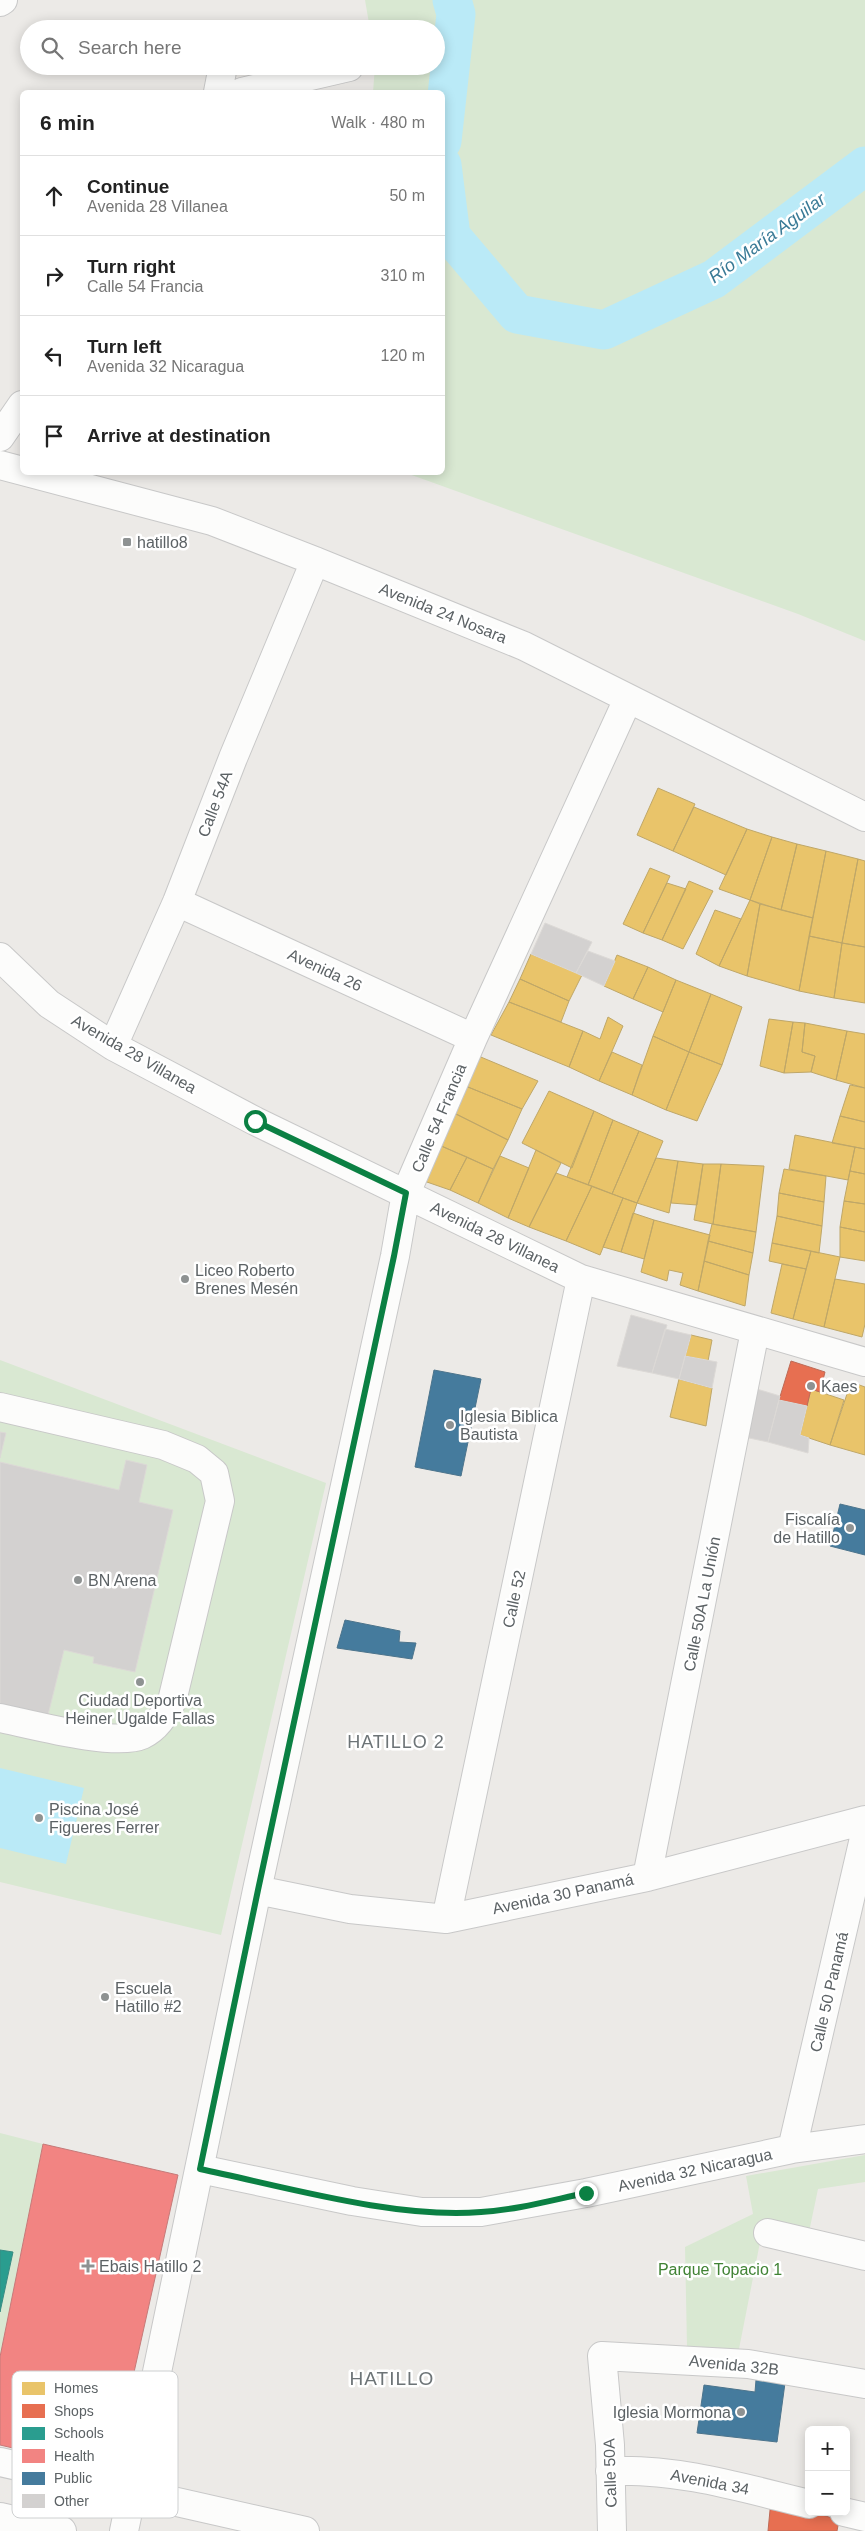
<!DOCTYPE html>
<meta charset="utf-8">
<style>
body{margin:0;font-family:Helvetica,sans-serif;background:#f6f6f6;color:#222}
.controls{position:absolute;right:15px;bottom:15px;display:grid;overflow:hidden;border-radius:8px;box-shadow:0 2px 12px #0003}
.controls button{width:45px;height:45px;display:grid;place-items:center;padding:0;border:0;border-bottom:1px solid #e0e0e0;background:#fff;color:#222;font:25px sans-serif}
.stop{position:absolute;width:15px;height:15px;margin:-11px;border:4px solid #0b8043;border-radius:50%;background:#fff}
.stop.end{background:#0b8043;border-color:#fff;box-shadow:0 1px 5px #0008}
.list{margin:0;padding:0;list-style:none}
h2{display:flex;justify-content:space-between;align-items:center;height:65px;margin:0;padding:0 20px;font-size:21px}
h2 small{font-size:16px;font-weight:400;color:#767676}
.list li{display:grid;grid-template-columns:32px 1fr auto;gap:15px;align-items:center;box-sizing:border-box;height:80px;padding:0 20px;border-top:1px solid #e0e0e0}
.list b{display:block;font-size:19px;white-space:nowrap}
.list p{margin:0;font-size:16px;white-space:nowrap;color:#767676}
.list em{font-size:16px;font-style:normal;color:#767676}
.icon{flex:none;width:28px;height:28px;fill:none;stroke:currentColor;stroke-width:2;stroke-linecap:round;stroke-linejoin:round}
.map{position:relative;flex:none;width:865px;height:2531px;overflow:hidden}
.search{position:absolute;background:#fff;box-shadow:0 2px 12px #0003;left:20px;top:20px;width:425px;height:55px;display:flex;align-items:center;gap:12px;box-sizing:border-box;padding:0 18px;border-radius:28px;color:#767676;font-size:19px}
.panel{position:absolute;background:#fff;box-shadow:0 2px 12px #0003;left:20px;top:90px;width:425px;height:385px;border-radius:8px}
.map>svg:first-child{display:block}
</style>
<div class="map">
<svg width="865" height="2531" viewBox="0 0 865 2531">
<rect width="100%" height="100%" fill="#eceae7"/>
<!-- green -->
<path fill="#d9e8d2" d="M 365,0 L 865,0 L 865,641 L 798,614 L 406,473 L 442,472 L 442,92 L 373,92 L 375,66 L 436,66 L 436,29 L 370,29 Z
M 0,1360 L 326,1483 L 221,1935 L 0,1882 Z
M 0,2133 L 43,2144 L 0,2357 L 0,2312 L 13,2253 L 0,2250 Z
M 865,2155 L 865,2182 L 818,2189 L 809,2232 L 763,2227 L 739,2349 L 687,2346 L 685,2247 L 753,2214 L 746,2176 Z"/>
<!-- water -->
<path fill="#baeaf7" d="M 0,1768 L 84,1788 L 66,1864 L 0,1848 Z"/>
<!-- homes -->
<path fill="#e9c46a" stroke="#bfa768" d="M 658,788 L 695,804 L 673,851 L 637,835 Z
M 694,807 L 747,829 L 726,875 L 673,851 Z
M 747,829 L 772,837 L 750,900 L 719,889 Z
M 772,837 L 797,844 L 781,910 L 750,900 Z
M 797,844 L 826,851 L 813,918 L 781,910 Z
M 826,851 L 858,859 L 842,943 L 809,936 Z
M 858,859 L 865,861 L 865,947 L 842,943 Z
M 650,868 L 670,876 L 643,933 L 623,924 Z
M 689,881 L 713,891 L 683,949 L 662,940 Z
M 667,883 L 686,889 L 662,940 L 643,933 Z
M 750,900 L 760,904 L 747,976 L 719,966 Z
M 760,904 L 813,918 L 799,991 L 747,976 Z
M 715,910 L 741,919 L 719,966 L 696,954 Z
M 809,936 L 842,943 L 834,998 L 799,991 Z
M 842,943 L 865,947 L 865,1003 L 834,998 Z
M 531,954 L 582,975 L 569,1001 L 520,979 Z
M 617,955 L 648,967 L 633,999 L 604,986 Z
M 648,967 L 676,980 L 663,1012 L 633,999 Z
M 520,979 L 569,1001 L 561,1022 L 509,1002 Z
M 676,980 L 711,994 L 689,1052 L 653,1036 Z
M 711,994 L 742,1007 L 722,1065 L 689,1052 Z
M 509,1002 L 583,1031 L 569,1067 L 491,1035 Z
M 608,1017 L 623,1026 L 599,1081 L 569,1067 L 583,1031 L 600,1039 Z
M 769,1019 L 793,1022 L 784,1073 L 760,1066 Z
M 793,1022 L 805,1023 L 802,1052 L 815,1056 L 811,1072 L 784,1073 Z
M 805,1023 L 847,1031 L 836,1080 L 811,1072 L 815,1056 L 802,1052 Z
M 847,1031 L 865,1034 L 865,1088 L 836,1080 Z
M 653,1036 L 689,1052 L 666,1110 L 632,1095 Z
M 612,1052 L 642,1065 L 632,1095 L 599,1081 Z
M 689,1052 L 722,1065 L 697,1121 L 666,1110 Z
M 476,1055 L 538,1081 L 522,1109 L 463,1085 Z
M 463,1085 L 522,1109 L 508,1140 L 450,1111 Z
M 850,1085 L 865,1088 L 865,1122 L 840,1116 Z
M 549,1091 L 594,1111 L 572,1168 L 522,1143 Z
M 450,1111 L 508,1140 L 493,1169 L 439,1145 Z
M 594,1111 L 613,1120 L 588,1185 L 567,1177 Z
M 840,1116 L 865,1122 L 865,1149 L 832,1143 Z
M 613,1120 L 639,1131 L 612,1194 L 588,1185 Z
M 639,1131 L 663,1141 L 637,1203 L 612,1194 Z
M 795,1135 L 855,1147 L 848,1180 L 789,1169 Z
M 439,1145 L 467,1157 L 450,1190 L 424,1181 Z
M 855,1147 L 865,1149 L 865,1174 L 850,1171 Z
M 536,1150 L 561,1163 L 529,1227 L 508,1218 Z
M 500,1156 L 529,1168 L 508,1218 L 478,1203 Z
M 467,1157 L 493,1169 L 478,1203 L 450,1190 Z
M 656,1158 L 678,1161 L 669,1213 L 637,1203 Z
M 678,1161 L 703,1164 L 697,1205 L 671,1203 Z
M 703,1164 L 721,1164 L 713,1224 L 694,1220 Z
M 721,1164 L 764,1166 L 756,1232 L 713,1224 Z
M 784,1169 L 826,1176 L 824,1202 L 779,1193 Z
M 850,1171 L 865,1174 L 865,1204 L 844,1201 Z
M 556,1173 L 592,1186 L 566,1241 L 529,1227 Z
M 592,1186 L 623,1198 L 600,1255 L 566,1241 Z
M 779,1193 L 824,1202 L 822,1226 L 777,1216 Z
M 623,1198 L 637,1203 L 621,1252 L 603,1247 Z
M 844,1201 L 865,1204 L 865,1232 L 840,1227 Z
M 633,1213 L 654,1220 L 644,1259 L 621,1252 Z
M 777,1216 L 822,1226 L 819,1253 L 772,1243 Z
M 654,1220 L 710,1235 L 698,1291 L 680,1285 L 683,1273 L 669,1270 L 667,1281 L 641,1272 Z
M 712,1224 L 756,1232 L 753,1253 L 708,1241 Z
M 840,1227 L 865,1232 L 865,1261 L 840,1257 Z
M 708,1241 L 753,1253 L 749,1275 L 704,1261 Z
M 772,1243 L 811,1251 L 806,1269 L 769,1261 Z
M 811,1251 L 840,1257 L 824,1327 L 793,1319 Z
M 704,1261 L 749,1275 L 745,1306 L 698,1291 Z
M 782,1264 L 806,1269 L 793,1319 L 771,1313 Z
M 835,1279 L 865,1284 L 865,1324 L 862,1337 L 824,1327 Z
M 691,1335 L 712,1340 L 708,1361 L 685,1356 Z
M 679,1379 L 712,1388 L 706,1426 L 670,1417 Z
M 851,1382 L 865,1387 L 865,1455 L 830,1445 Z
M 811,1389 L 844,1400 L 830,1445 L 800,1435 Z"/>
<!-- shops -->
<path fill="#e76f51" stroke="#bd6b57" d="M 791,1361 L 825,1372 L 820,1392 L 811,1389 L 807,1406 L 779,1400 Z
M 771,2500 L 839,2520 L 837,2531 L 768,2531 Z"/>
<!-- schools -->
<path fill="#2a9d8f" stroke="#398b82" d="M 0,2250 L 13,2252 L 0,2312 Z"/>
<!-- health -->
<path fill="#f28482" stroke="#c57a79" d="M 43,2144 L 178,2175 L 112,2471 L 0,2445 L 0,2357 Z"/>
<!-- public -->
<path fill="#457b9d" stroke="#4c748c" d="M 434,1370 L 481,1379 L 461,1476 L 415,1467 Z
M 840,1504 L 865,1510 L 865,1555 L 830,1546 Z
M 345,1620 L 400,1631 L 399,1642 L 416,1643 L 412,1659 L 337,1648 Z
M 756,2380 L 785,2383 L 777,2442 L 697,2433 L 704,2385 L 755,2392 Z"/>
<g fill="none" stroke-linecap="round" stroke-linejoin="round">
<!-- river -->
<path stroke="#baeaf7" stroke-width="39" d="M 442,141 L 456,14 L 452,0
M 442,165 L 451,236 L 517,314 L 604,330 L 714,279 L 865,166"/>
</g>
<!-- building -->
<path fill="#d3d1d0" stroke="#dcd9d6" d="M 545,923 L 592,942 L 576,973 L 531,954 Z
M 588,951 L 615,961 L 604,986 L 576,973 Z
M 631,1315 L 667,1325 L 652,1373 L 617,1366 Z
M 665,1329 L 691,1335 L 679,1379 L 652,1373 Z
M 685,1356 L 717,1362 L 712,1388 L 679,1379 Z
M 747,1386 L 780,1396 L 768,1442 L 735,1435 Z
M 779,1400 L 807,1406 L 800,1435 L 809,1438 L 808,1453 L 768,1442 Z
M 0,1432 L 6,1433 L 0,1458 Z
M 126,1460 L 147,1465 L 139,1502 L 173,1510 L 135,1672 L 93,1663 L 94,1657 L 64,1650 L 48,1715 L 0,1704 L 0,1462 L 119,1490 Z"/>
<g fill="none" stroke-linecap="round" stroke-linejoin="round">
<!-- minor casing -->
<g stroke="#c8c8c8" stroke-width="30">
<path id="minor" d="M 0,2 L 3,0
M 218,92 L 223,66
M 242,92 L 349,67
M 0,437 L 22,405
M 0,465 L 212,521 L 315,561 L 524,646 L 865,817
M 177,902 L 473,1038
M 0,957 L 49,1004 L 113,1046 L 255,1121 L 581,1279 L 865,1362
M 113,1046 L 177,902 L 233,758 L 315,561
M 0,1407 L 163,1445 L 197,1459 L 214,1473 L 220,1501 L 172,1701 C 164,1715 157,1728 142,1735 C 115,1747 30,1724 0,1718
M 647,1877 L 755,1331
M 257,1890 L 350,1909 L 446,1919 L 647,1877 L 865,1820
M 446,1919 L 581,1279
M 792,2149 L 865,1834
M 200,2169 L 352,2201 L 422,2212 L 481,2212 L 586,2193 L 792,2149 L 865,2139
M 768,2233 L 865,2256
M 0,2462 L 305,2531
M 610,2471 C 678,2468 743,2488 809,2504
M 844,2512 L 865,2517
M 0,2517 L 62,2531
M 124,2531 L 257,1890 L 395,1256 L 406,1193 L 473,1038 L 628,699
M 612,2531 L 610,2445 L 602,2356 L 748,2364 L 865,2384"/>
</g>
<!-- minor -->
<use href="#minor" stroke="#fcfcfb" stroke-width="28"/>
</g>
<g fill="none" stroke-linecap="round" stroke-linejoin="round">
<!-- route -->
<path stroke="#0b8043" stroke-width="6" d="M 255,1121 L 406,1193 L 394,1256 L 258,1890 L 200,2169 C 286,2187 395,2219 481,2212 C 516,2210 552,2200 586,2193"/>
</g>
<!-- markers -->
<g fill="#8e9292" stroke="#fff" stroke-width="2">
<rect x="122" y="537" width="10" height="10" rx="2.5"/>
<circle cx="185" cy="1279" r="5"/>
<circle cx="811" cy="1386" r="5"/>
<circle cx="450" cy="1425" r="5"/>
<circle cx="850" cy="1528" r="5"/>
<circle cx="78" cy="1580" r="5"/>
<circle cx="140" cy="1682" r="5"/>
<circle cx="39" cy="1818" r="5"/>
<circle cx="105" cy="1997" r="5"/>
<path d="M85.5 2258.5h5v5h5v5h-5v5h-5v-5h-5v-5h5z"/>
<circle cx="741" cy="2412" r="5"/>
</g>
<g text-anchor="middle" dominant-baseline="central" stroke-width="5" stroke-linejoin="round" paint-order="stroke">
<!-- poi labels -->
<g font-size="16" fill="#5c6265" stroke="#fff" text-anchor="start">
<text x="137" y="542">hatillo8</text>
<text x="195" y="1270">Liceo Roberto<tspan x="195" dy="18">Brenes Mesén</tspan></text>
<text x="821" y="1386">Kaes</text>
<text x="460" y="1416">Iglesia Biblica<tspan x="460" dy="18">Bautista</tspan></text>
<text x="840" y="1519" text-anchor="end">Fiscalía<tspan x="840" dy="18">de Hatillo</tspan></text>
<text x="88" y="1580">BN Arena</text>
<text x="140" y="1700" text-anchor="middle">Ciudad Deportiva<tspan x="140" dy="18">Heiner Ugalde Fallas</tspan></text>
<text x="49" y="1809">Piscina José<tspan x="49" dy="18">Figueres Ferrer</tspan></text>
<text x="115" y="1988">Escuela<tspan x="115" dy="18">Hatillo #2</tspan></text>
<text x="99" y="2266">Ebais Hatillo 2</text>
<text x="731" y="2412" text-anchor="end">Iglesia Mormona</text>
</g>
<!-- street labels -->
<g font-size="16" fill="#5c6265" stroke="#fff">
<text transform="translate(443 613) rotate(22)">Avenida 24 Nosara</text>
<text transform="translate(215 804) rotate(-69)">Calle 54A</text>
<text transform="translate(325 970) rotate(25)">Avenida 26</text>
<text transform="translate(134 1054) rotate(30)">Avenida 28 Villanea</text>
<text transform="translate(439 1118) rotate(-67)">Calle 54 Francia</text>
<text transform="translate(495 1237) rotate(26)">Avenida 28 Villanea</text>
<text transform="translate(514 1599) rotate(-78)">Calle 52</text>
<text transform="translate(702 1604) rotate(-79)">Calle 50A La Unión</text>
<text transform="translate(563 1894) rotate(-12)">Avenida 30 Panamá</text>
<text transform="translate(829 1992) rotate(-77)">Calle 50 Panamá</text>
<text transform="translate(695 2170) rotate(-12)">Avenida 32 Nicaragua</text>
<text transform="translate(734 2365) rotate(6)">Avenida 32B</text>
<text transform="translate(610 2473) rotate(-92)">Calle 50A</text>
<text transform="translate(710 2482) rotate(11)">Avenida 34</text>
</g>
<!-- park labels -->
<g font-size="16" fill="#418335" stroke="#fff">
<text x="720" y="2269">Parque Topacio 1</text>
</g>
<!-- water labels -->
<g font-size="18" font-style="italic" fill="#397a96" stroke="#fff">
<text transform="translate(767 238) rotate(-36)">Río María Aguilar</text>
</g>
<!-- neighbourhood labels -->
<g font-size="18" letter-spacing="1" fill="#6d7477" stroke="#fff">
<text x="396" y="1742">HATILLO 2</text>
</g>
<!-- quarter labels -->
<g font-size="19" letter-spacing="1" fill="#6d7477" stroke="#fff">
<text x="392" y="2378">HATILLO</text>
</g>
</g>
<!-- legend -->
<rect x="12" y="2371" width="166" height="147" rx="8" fill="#fff" stroke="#ced0d1" stroke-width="1"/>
<rect x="22" y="2382" width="23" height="13" fill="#e9c46a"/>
<rect x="22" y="2404" width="23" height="14" fill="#e76f51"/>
<rect x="22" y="2427" width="23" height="13" fill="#2a9d8f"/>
<rect x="22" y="2449" width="23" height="14" fill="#f28482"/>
<rect x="22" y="2472" width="23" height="13" fill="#457b9d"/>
<rect x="22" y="2494" width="23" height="14" fill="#d3d1d0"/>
<g font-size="14" fill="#5c6265">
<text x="54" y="2393">Homes</text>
<text x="54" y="2416">Shops</text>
<text x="54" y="2438">Schools</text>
<text x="54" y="2461">Health</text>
<text x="54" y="2483">Public</text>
<text x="54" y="2506">Other</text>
</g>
</svg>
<div class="controls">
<button>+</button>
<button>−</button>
</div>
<div class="stop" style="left:255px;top:1121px"></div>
<div class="stop end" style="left:586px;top:2193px"></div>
<div class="search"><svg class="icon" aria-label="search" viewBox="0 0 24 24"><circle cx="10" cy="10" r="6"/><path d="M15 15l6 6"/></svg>Search here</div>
<section class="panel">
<h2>6 min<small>Walk · 480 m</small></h2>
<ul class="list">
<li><svg class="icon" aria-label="ahead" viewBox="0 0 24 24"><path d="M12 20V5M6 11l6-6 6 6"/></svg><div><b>Continue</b><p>Avenida 28 Villanea</p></div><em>50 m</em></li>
<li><svg class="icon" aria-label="right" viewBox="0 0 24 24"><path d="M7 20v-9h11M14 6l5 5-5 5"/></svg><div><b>Turn right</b><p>Calle 54 Francia</p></div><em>310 m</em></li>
<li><svg class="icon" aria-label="left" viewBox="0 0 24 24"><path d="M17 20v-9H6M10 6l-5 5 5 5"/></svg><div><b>Turn left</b><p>Avenida 32 Nicaragua</p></div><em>120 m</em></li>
<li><svg class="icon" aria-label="arrive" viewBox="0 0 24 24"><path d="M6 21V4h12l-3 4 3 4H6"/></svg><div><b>Arrive at destination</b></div></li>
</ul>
</section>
</div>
